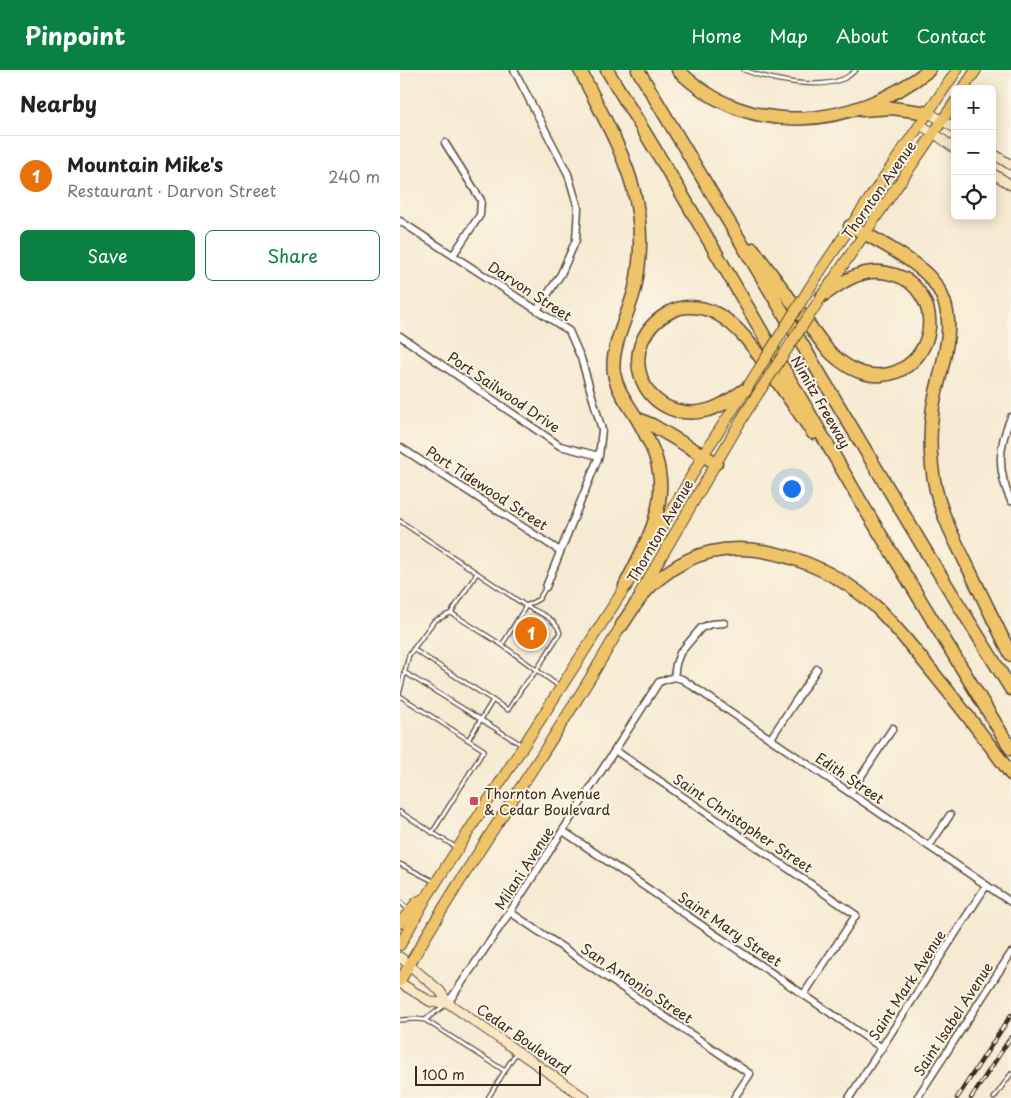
<!DOCTYPE html>
<meta charset="utf-8">
<style>
body{margin:0;font-family:"Playpen Sans",sans-serif;background:#f6f6f6;color:#222}
.controls{position:absolute;right:15px;top:15px;display:grid;overflow:hidden;border-radius:8px;box-shadow:0 2px 12px #0003}
.controls button{width:45px;height:45px;display:grid;place-items:center;padding:0;border:0;border-bottom:1px solid #e0e0e0;background:#fff;color:#222;font:25px sans-serif}
.scale{position:absolute;left:15px;bottom:12px;width:126px;box-sizing:border-box;padding-left:5px;border:2px solid #3b2a1e;border-top:0;font-size:14px;line-height:18px;white-space:nowrap;color:#3b2a1e;-webkit-text-stroke:4px #fcf5e5;paint-order:stroke}
.you{position:absolute;left:391px;top:418px;width:18px;height:18px;margin:-12px;border:4px solid #fff;border-radius:50%;background:#1a73e8;box-shadow:0 0 0 8px #1a73e833}
.badge{display:grid;place-items:center;width:32px;height:32px;border-radius:50%;background:#0b8043;color:#fff;font-size:16px;font-weight:700}
.pin{position:absolute;translate:-50% -50%;border:2px solid #fff;box-shadow:0 1px 5px #0006}
.list{margin:0;padding:0;list-style:none}
h2{display:flex;justify-content:space-between;align-items:center;height:65px;margin:0;padding:0 20px;font-size:21px}
h2 small{font-size:16px;font-weight:400;color:#767676}
.list li{display:grid;grid-template-columns:32px 1fr auto;gap:15px;align-items:center;box-sizing:border-box;height:80px;padding:0 20px;border-top:1px solid #e0e0e0}
.list b{display:block;font-size:19px;white-space:nowrap}
.list p{margin:0;font-size:16px;white-space:nowrap;color:#767676}
.list em{font-size:16px;font-style:normal;color:#767676}
.actions{display:flex;gap:10px;padding:15px 20px}
.actions a{flex:1;padding:11px 0;border:1px solid #0b8043;border-radius:8px;text-align:center;font-size:18px;color:#0b8043}
.actions .main{background:#0b8043;color:#fff}
.icon{flex:none;width:28px;height:28px;fill:none;stroke:currentColor;stroke-width:2;stroke-linecap:round;stroke-linejoin:round}
.map{position:relative;flex:none;width:611px;height:1028px;overflow:hidden}
header{display:flex;align-items:center;gap:30px;box-sizing:border-box;height:70px;padding:0 25px;background:#0b8043;color:#fff}
header strong{font-size:24px}
nav{display:flex;gap:28px;margin-inline-start:auto;font-size:18px}
main{display:flex}
aside{flex:1;background:#fff}
.map>svg:first-child{display:block}
</style>
<header>
<strong>Pinpoint</strong>
<nav><a>Home</a><a>Map</a><a>About</a><a>Contact</a></nav>
</header>
<main>
<aside>
<h2>Nearby<small></small></h2>
<ul class="list">
<li><span class="badge" style="background:#e8710a">1</span><div><b>Mountain Mike's</b><p>Restaurant · Darvon Street</p></div><em>240 m</em></li>
</ul>
<div class="actions"><a class="main">Save</a><a>Share</a></div>
</aside>
<div class="map">
<svg width="611" height="1028" viewBox="0 0 611 1028">
<rect width="100%" height="100%" fill="#fcf5e5"/>
<filter id="ink" filterUnits="userSpaceOnUse"><feTurbulence type="fractalNoise" baseFrequency=".02" numOctaves="2"/><feDisplacementMap in="SourceGraphic" scale="10" xChannelSelector="R" yChannelSelector="G"/><feConvolveMatrix kernelMatrix="1 2 1 2 8 2 1 2 1" color-interpolation-filters="sRGB"/></filter>
<filter id="wash" filterUnits="userSpaceOnUse"><feTurbulence type="fractalNoise" baseFrequency=".0096" numOctaves="4" result="noise"/><feDisplacementMap in="SourceGraphic" scale="20" xChannelSelector="R" yChannelSelector="G"/><feGaussianBlur stdDeviation="1.12" result="paint"/><feColorMatrix in="noise" values="0 0 0 0 0 0 0 0 0 0 0 0 0 0 0 0 0 1.4 0 .05"/><feComposite in="paint" operator="in"/></filter>
<g filter="url(#wash)">
<rect width="100%" height="100%" fill="#f6ead2"/>
</g>
<g filter="url(#ink)">
<g fill="none" stroke-linecap="round" stroke-linejoin="round">
<!-- service casing -->
<g stroke="#574739" stroke-width="5.5">
<path id="service" d="M 344,0 C 370,10 416,20 443,9 C 448,7 452,3 456,0
M 0,451 L 126,536 L 102,575
M 126,536 L 139,529 L 146,517
M 51,543 L 102,575 L 160,617
M 13,579 L 108,640 L 122,618 L 136,601 L 160,563 C 156,548 139,543 126,536
M 4,602 L 122,675
M 0,621 L 9,585 L 34,551 L 51,543 L 77,503
M 0,626 L 84,680 L 32,763
M 68,670 L 93,630
M 0,742 L 57,778
M 0,794 L 33,811
M 0,832 L 9,840
M 0,950 L 16,949 L 25,950 L 45,935
M 25,950 L 105,1001
M 88,1028 L 117,981
M 594,1028 L 611,1004"/>
</g>
<!-- minor casing -->
<g stroke="#574739" stroke-width="9">
<path id="minor" d="M 114,0 L 168,104 L 178,138 L 176,170 L 161,204 L 137,240
M 45,73 L 81,130 L 80,145 L 53,185
M 0,151 L 169,261 L 181,288 L 202,360 L 199,386 L 146,517
M 0,266 L 160,376 L 199,386
M 611,347 C 598,377 597,401 611,431
M 0,377 L 160,481
M 274,607 L 276,594 L 280,583 L 301,558 L 311,554 L 324,553
M 371,668 L 417,599
M 216,681 L 456,845 L 404,924
M 450,723 L 493,658
M 163,761 L 482,978
M 529,776 L 550,745
M 110,842 L 350,1004 L 334,1028
M 48,933 L 110,842 L 259,612 L 274,607 L 282,609 L 611,832
M 449,1028 L 586,816
M 517,1028 L 611,883"/>
</g>
<!-- secondary casing -->
<g stroke="#574739" stroke-width="11">
<path id="secondary" d="M 529,43 L 555,58
M 520,55 L 534,63 L 555,79
M 592,83 L 611,95
M 592,103 L 611,115
M 0,887 L 40,921 L 48,933 L 185,1028
M 0,913 L 31,932 L 48,933"/>
</g>
<!-- primary casing -->
<g stroke="#574739" stroke-width="12">
<path id="primary" d="M 563,19 L 576,0
M 421,200 L 557,0
M 424,223 L 555,32
M 248,479 L 286,416 L 303,385 L 345,321
M 240,523 L 346,342
M 0,853 L 17,832 L 25,828
M 0,875 L 26,828 L 229,511
M 0,911 C 70,787 155,673 225,549"/>
</g>
<!-- motorway casing -->
<g stroke="#574739" stroke-width="15">
<path id="motorway" d="M 180,0 C 218,77 254,129 235,218 C 229,244 210,277 214,303 C 217,323 232,338 241,356 C 249,371 257,386 259,402 C 266,443 242,480 225,516
M 207,0 L 280,121 L 465,439 L 611,679
M 238,0 L 531,490 L 611,619
M 278,0 C 350,71 454,58 529,0
M 462,40 L 492,38 L 529,43
M 450,156 C 472,167 518,192 532,210 C 564,248 540,295 533,337 C 529,364 530,393 536,420 C 542,446 555,470 566,493 C 581,524 596,555 611,585
M 353,179 L 426,278 C 440,293 460,307 482,305 C 521,302 542,256 521,225 C 515,215 506,208 495,205 C 481,200 465,201 451,208 C 441,212 431,221 422,226
M 347,318 C 334,327 320,338 304,341 C 241,354 210,272 272,241 C 286,234 306,237 319,245 C 343,259 358,285 374,307 C 387,325 400,344 413,363
M 238,349 L 252,355 L 316,393
M 222,555 C 233,538 244,520 260,508 C 275,496 292,486 311,482 C 367,470 433,498 475,536 C 495,555 512,577 530,599 C 558,633 585,668 611,704"/>
</g>
<!-- service -->
<use href="#service" stroke="#fff" stroke-width="3"/>
<!-- minor -->
<use href="#minor" stroke="#fff" stroke-width="6"/>
<!-- secondary -->
<use href="#secondary" stroke="#f9e7c3" stroke-width="9"/>
<!-- primary -->
<use href="#primary" stroke="#efc469" stroke-width="10"/>
<!-- motorway -->
<use href="#motorway" stroke="#efc469" stroke-width="12"/>
<!-- rail casing -->
<g stroke="#3b2a1e" stroke-width="4.5">
<path id="rail" d="M 557,1028 L 611,945
M 571,1028 L 611,967"/>
</g>
<!-- rail -->
<use href="#rail" stroke="#fcf5e5" stroke-width="2.5" stroke-dasharray="8" stroke-linecap="butt"/>
<!-- primary-bridge casing -->
<g stroke="#574739" stroke-width="12" stroke-linecap="butt">
<path id="primary-bridge" d="M 347,318 L 421,200
M 346,342 L 422,226"/>
</g>
<!-- primary-bridge -->
<use href="#primary-bridge" stroke="#efc469" stroke-width="10"/>
</g>
</g>
<!-- markers -->
<rect fill="#d1495b" stroke="#fcf5e5" stroke-width="2" x="69" y="726" width="10" height="10" rx="2.5"/>
<g text-anchor="middle" dominant-baseline="central" stroke-width="4" stroke-linejoin="round" paint-order="stroke">
<!-- street labels -->
<g font-size="14" fill="#3b2a1e" stroke="#fcf5e5">
<text transform="translate(479 120) rotate(-55)">Thornton Avenue</text>
<text transform="translate(130 221) rotate(33)">Darvon Street</text>
<text transform="translate(104 322) rotate(34)">Port Sailwood Drive</text>
<text transform="translate(421 332) rotate(60)">Nimitz Freeway</text>
<text transform="translate(87 418) rotate(33)">Port Tidewood Street</text>
<text transform="translate(260 461) rotate(-60)">Thornton Avenue</text>
<text transform="translate(450 708) rotate(34)">Edith Street</text>
<text transform="translate(343 753) rotate(34)">Saint Christopher Street</text>
<text transform="translate(124 798) rotate(-57)">Milani Avenue</text>
<text transform="translate(330 859) rotate(34)">Saint Mary Street</text>
<text transform="translate(237 913) rotate(34)">San Antonio Street</text>
<text transform="translate(507 915) rotate(-57)">Saint Mark Avenue</text>
<text transform="translate(553 949) rotate(-57)">Saint Isabel Avenue</text>
<text transform="translate(124 969) rotate(35)">Cedar Boulevard</text>
</g>
<!-- poi labels -->
<g font-size="14" fill="#3b2a1e" stroke="#fcf5e5" text-anchor="start">
<text x="84" y="723">Thornton Avenue<tspan x="84" dy="16">&amp; Cedar Boulevard</tspan></text>
</g>
</g>
</svg>
<div class="controls">
<button>+</button>
<button>−</button>
<button><svg class="icon" aria-label="locate" viewBox="0 0 24 24"><circle cx="12" cy="12" r="6"/><path d="M12 2v4M12 18v4M2 12h4M18 12h4"/></svg></button>
</div>
<div class="scale">100 m</div>
<div class="you"></div>
<div class="pin badge" style="left:131px;top:563px;background:#e8710a">1</div>
</div>
</main>
